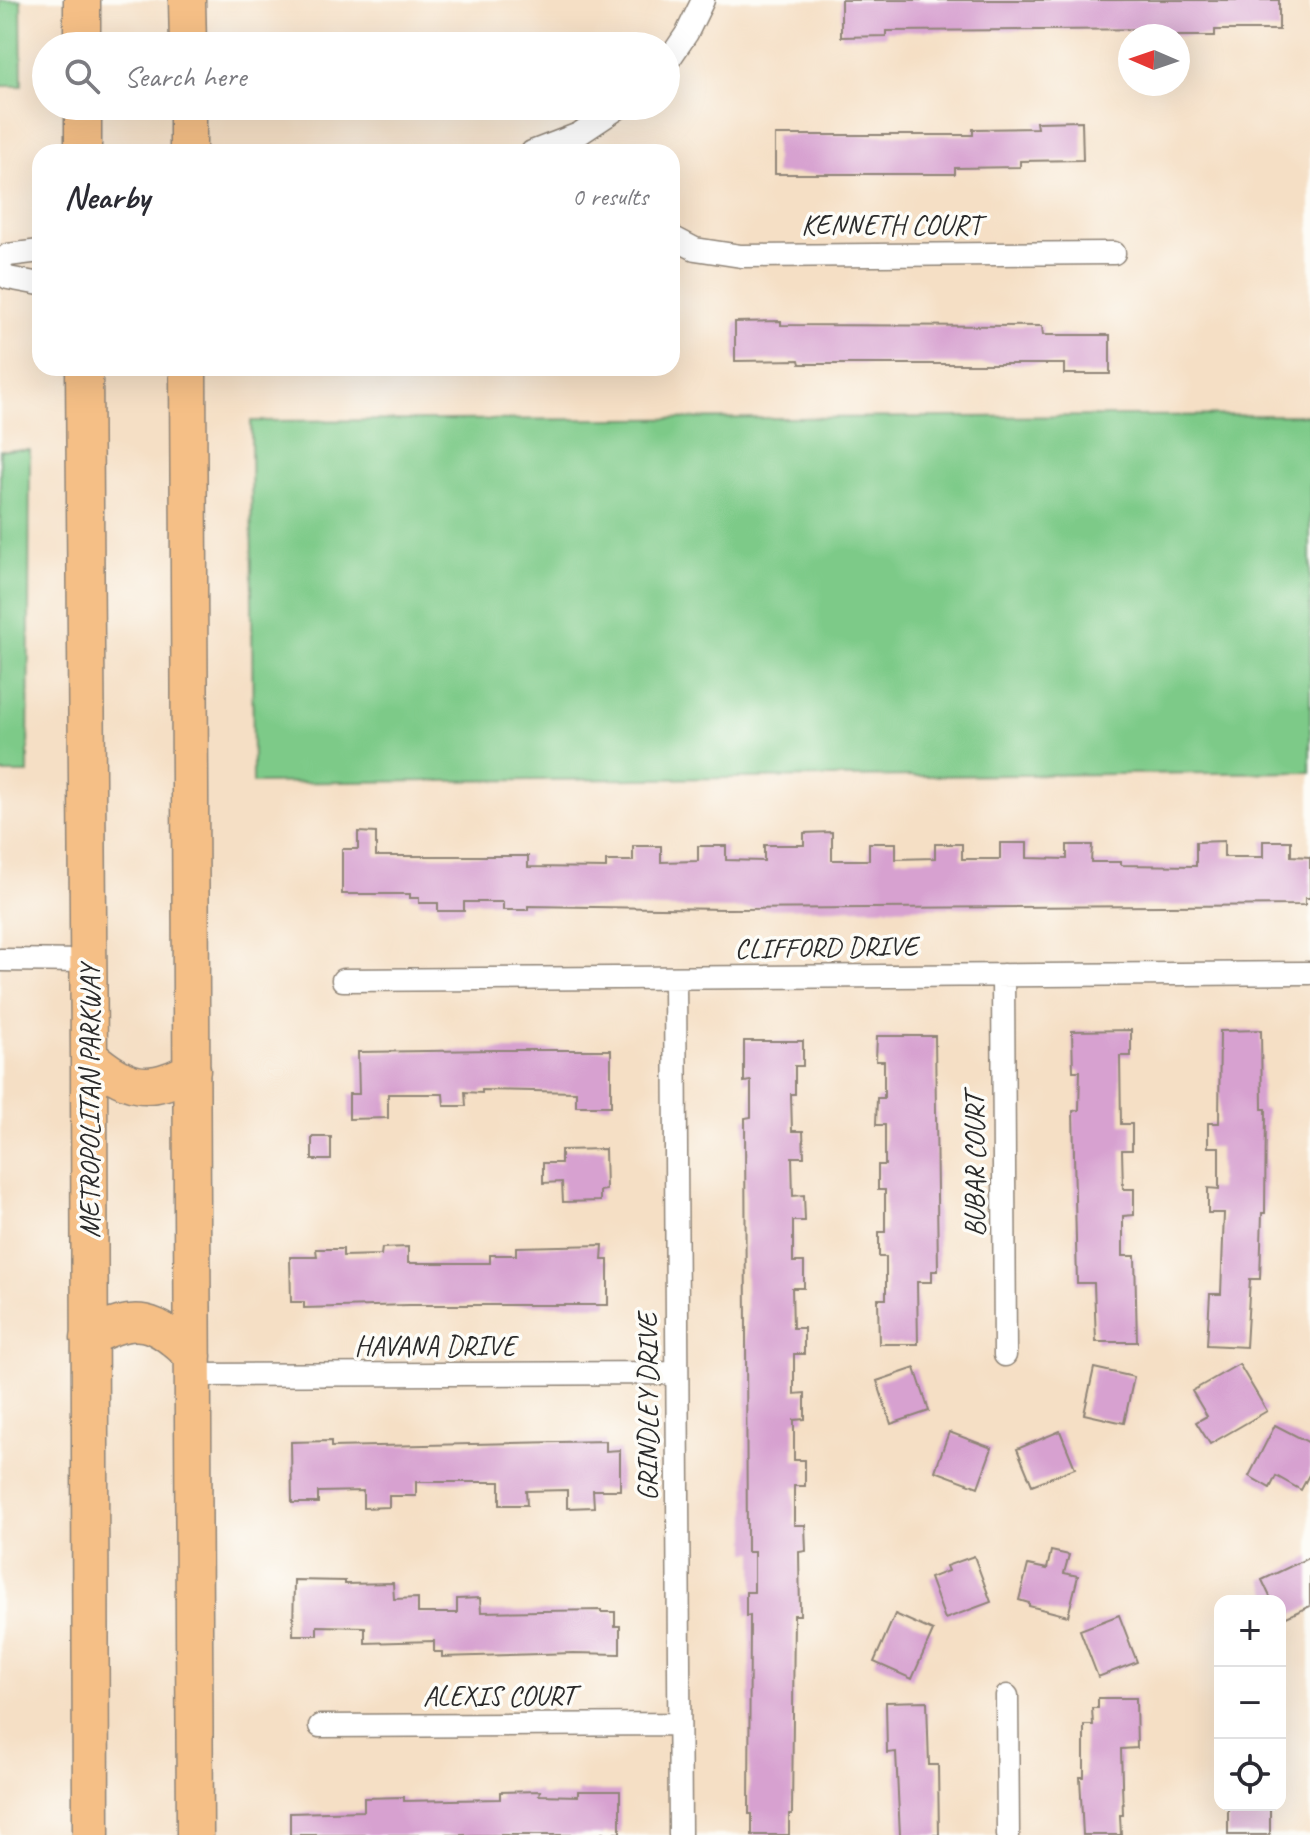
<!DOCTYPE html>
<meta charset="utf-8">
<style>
body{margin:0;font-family:Caveat,sans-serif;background:#f2f2f3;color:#2b2b33}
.controls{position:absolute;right:24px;bottom:24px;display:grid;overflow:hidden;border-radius:16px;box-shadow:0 8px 32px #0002}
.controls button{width:72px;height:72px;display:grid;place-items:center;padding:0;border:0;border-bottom:2px solid #e1e1e2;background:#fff;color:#2b2b33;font:40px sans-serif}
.compass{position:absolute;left:1118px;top:24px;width:72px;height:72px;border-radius:50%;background:#fff;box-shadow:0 8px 32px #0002;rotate:272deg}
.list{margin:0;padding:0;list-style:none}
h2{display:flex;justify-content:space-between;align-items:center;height:104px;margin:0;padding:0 32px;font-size:34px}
h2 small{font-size:26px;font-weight:400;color:#7c7c81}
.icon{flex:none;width:44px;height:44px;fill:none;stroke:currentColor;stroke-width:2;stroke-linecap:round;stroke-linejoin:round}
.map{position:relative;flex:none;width:1310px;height:1835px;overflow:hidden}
.search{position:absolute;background:#fff;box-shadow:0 8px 32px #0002;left:32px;top:32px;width:648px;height:88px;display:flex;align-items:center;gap:20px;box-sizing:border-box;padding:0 28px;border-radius:44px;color:#7c7c81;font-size:30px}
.panel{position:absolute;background:#fff;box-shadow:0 8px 32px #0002;left:32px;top:144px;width:648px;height:232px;border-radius:24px}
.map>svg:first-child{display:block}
</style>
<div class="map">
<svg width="1310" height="1835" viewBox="0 0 1310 1835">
<rect width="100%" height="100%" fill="#fdfcf7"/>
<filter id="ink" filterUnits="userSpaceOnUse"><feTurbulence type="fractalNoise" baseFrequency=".0125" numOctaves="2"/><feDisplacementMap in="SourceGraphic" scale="16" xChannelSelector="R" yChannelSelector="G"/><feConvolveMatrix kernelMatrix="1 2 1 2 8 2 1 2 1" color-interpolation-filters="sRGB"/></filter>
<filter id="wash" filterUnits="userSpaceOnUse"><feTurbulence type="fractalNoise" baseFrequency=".006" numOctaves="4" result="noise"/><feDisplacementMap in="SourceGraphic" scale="32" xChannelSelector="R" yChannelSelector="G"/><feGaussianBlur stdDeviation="1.8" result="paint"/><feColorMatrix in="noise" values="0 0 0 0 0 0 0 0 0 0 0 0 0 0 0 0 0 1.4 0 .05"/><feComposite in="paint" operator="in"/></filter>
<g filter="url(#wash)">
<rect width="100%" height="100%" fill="#f5dfc5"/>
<!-- green -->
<path fill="#7dca88" stroke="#547a5a" stroke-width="2" d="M 0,0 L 21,0 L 22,86 L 0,86 Z
M 1310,415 L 1310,772 L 253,783 L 251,421 Z
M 0,450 L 30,450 L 28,773 L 0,773 Z"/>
<g id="blocks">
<!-- building -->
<path fill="#d7a1d0" d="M 841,0 L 1279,0 L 1279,30 L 1215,30 L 1215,36 L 1165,36 L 1165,29 L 886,31 L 886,36 L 841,37 Z
M 1082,121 L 1083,160 L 1020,161 L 1020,167 L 955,168 L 955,174 L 775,174 L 775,135 L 973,135 L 973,129 L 1037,128 L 1036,122 Z
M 781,321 L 781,325 L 1042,326 L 1043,335 L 1110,335 L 1110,374 L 1064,374 L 1064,364 L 800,364 L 799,360 L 735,361 L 735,322 Z
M 358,832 L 376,833 L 376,856 L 528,856 L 528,867 L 606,868 L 606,861 L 633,861 L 633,846 L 661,846 L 661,862 L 698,861 L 698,846 L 726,846 L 726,860 L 764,861 L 764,845 L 804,845 L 804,833 L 832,832 L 832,860 L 869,860 L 869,843 L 896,843 L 896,859 L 935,858 L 935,844 L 962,844 L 962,859 L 1000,859 L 1000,843 L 1027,843 L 1027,858 L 1067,859 L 1067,845 L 1092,845 L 1091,862 L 1121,862 L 1121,865 L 1196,866 L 1196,842 L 1224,841 L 1224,857 L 1263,857 L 1263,841 L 1291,841 L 1291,856 L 1310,857 L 1310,898 L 1305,898 L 1305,905 L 726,909 L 528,906 L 528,910 L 503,910 L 503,902 L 464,902 L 464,911 L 438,911 L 438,903 L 419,903 L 419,898 L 410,898 L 410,894 L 342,894 L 342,849 L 358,849 Z
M 1131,1030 L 1131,1056 L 1120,1056 L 1121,1124 L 1132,1124 L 1132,1150 L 1122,1150 L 1123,1189 L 1134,1189 L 1134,1215 L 1123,1216 L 1123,1256 L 1135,1256 L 1137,1342 L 1096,1342 L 1094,1283 L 1077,1283 L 1073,1111 L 1079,1110 L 1080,1071 L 1073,1071 L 1072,1031 Z
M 1261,1030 L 1262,1109 L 1266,1109 L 1265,1213 L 1262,1213 L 1260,1279 L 1250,1279 L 1246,1347 L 1207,1345 L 1210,1294 L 1221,1294 L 1224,1213 L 1208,1213 L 1208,1188 L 1219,1189 L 1219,1147 L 1208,1147 L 1208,1123 L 1219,1123 L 1220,1031 Z
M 877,1036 L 935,1036 L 938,1271 L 932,1271 L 932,1282 L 917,1282 L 918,1344 L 879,1344 L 878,1299 L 886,1299 L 886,1257 L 879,1257 L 879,1232 L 885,1232 L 885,1190 L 878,1190 L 878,1165 L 885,1165 L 885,1125 L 876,1125 L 877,1098 L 884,1098 L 884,1061 L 876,1061 Z
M 744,1041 L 803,1041 L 803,1066 L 795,1066 L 795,1094 L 791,1094 L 792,1131 L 803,1131 L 804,1157 L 792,1157 L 793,1196 L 804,1195 L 805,1221 L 793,1221 L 793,1262 L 804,1262 L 804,1288 L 792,1288 L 793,1328 L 804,1328 L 804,1354 L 794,1354 L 794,1394 L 805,1393 L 805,1419 L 794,1420 L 794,1460 L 805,1460 L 805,1486 L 794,1486 L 794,1525 L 805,1525 L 806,1551 L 799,1552 L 800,1615 L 794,1615 L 792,1814 L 789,1814 L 789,1835 L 752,1835 L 752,1814 L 749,1814 L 750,1615 L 746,1616 L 746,1592 L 754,1592 L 754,1552 L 747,1552 L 745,1118 L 751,1117 L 751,1081 L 744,1082 Z
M 496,1050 L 611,1050 L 611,1106 L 576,1106 L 576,1092 L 482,1090 L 482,1093 L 465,1092 L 466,1106 L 444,1106 L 443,1094 L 388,1094 L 388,1118 L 349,1119 L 349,1094 L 359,1094 L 358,1052 Z
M 312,1137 L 331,1137 L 331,1160 L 312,1160 Z
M 605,1149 L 606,1190 L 600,1191 L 600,1201 L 563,1202 L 562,1182 L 543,1183 L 543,1163 L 561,1163 L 561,1150 Z
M 603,1245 L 602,1260 L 608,1260 L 608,1305 L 409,1305 L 304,1308 L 304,1302 L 291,1302 L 290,1257 L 317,1257 L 316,1249 L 343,1249 L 343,1256 L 381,1255 L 382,1248 L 408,1247 L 408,1263 L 490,1263 L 490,1255 L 516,1255 L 516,1247 Z
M 1239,1364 L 1267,1411 L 1210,1444 L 1196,1422 L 1207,1416 L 1192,1391 Z
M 915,1368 L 929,1411 L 891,1424 L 877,1381 Z
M 1094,1368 L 1134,1377 L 1124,1423 L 1084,1414 Z
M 1275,1425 L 1310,1443 L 1310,1473 L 1301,1490 L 1276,1476 L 1270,1488 L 1249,1476 Z
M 1060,1431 L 1075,1468 L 1032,1485 L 1017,1449 Z
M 949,1432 L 992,1448 L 978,1487 L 935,1471 Z
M 331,1441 L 331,1447 L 606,1441 L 606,1451 L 620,1450 L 620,1490 L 593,1490 L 594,1507 L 567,1508 L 567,1490 L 526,1491 L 527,1505 L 500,1505 L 500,1482 L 416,1482 L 416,1496 L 389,1496 L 389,1507 L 363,1508 L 363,1491 L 318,1492 L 318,1503 L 292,1503 L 291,1442 Z
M 1051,1551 L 1069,1555 L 1064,1573 L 1078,1576 L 1068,1616 L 1029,1606 L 1029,1603 L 1019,1600 L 1028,1565 L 1047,1569 Z
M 974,1556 L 991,1602 L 945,1619 L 930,1578 L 948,1571 L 946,1566 Z
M 1310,1557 L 1310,1606 L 1280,1620 L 1280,1601 L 1272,1601 L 1262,1580 Z
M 294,1580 L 345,1581 L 345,1584 L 393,1583 L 394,1599 L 418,1598 L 418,1613 L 457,1613 L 457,1599 L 480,1598 L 481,1612 L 601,1610 L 601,1612 L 615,1612 L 615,1626 L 620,1626 L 620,1654 L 573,1653 L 442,1657 L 442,1652 L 434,1652 L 434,1641 L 365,1643 L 365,1627 L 317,1626 L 317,1635 L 293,1635 Z
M 895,1614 L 933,1631 L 912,1679 L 874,1662 Z
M 1119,1615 L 1137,1662 L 1098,1677 L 1080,1630 Z
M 1098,1698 L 1136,1698 L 1137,1748 L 1121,1749 L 1123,1815 L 1120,1815 L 1121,1835 L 1083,1835 L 1080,1777 L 1084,1777 L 1084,1725 L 1093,1725 L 1092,1708 L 1098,1708 Z
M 927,1701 L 929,1765 L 938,1765 L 939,1835 L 900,1835 L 896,1752 L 887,1753 L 886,1702 Z
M 540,1791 L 539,1795 L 578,1796 L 578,1791 L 620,1791 L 620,1833 L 602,1833 L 602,1835 L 290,1835 L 290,1813 L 364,1811 L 364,1798 L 404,1797 L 404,1801 L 500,1799 L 500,1792 Z
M 1228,1805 L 1270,1805 L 1270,1835 L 1228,1835 Z"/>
</g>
</g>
<g filter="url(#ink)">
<use href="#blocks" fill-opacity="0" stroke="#908578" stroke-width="2"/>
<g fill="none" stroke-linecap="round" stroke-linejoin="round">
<!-- minor casing -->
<g stroke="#908578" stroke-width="25">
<path id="minor" d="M 666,64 L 687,33 L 703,0
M 532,152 L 579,134 L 621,106
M 672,237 L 695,249 L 741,256 L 1114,253
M 0,262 L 8,255 L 40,251
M 0,272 L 8,278 L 40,284
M 0,960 L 88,961
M 1003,975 L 1005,1355
M 675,979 L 680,1835
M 343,980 L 1310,973
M 193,1375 L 677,1373
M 1007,1696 L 1008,1835
M 320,1726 L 679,1724"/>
</g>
<!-- primary casing -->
<g stroke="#908578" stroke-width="39">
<path id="primary" d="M 82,0 L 82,46
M 187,0 L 188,46
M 83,106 L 83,152
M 188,106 L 188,152
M 84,368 L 89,1056 L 91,1835
M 188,368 L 195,1835
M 89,1056 C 126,1088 148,1095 192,1070
M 89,1338 C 137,1312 155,1319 193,1356"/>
</g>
<!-- minor -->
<use href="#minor" stroke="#fff" stroke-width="22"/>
<!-- primary -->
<use href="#primary" stroke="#f5bf86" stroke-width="36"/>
</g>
</g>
<g text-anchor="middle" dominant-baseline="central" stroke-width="7" stroke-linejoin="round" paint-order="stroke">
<!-- street labels -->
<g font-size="28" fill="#2b2b2b" stroke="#fdfcf7">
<text x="891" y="224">KENNETH COURT</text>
<text transform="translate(826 947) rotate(-1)">CLIFFORD DRIVE</text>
<text transform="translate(89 1101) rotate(-90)">METROPOLITAN PARKWAY</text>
<text transform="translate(974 1165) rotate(-90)">BUBAR COURT</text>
<text x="435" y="1345">HAVANA DRIVE</text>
<text transform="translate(647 1407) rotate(-90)">GRINDLEY DRIVE</text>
<text x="499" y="1695">ALEXIS COURT</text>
</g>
</g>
</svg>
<div class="controls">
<button>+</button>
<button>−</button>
<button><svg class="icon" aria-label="locate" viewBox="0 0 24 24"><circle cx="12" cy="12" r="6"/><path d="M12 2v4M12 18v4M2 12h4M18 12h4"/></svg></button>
</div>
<svg class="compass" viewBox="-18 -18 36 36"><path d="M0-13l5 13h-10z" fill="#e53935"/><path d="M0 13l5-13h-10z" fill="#7c7c81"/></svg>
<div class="search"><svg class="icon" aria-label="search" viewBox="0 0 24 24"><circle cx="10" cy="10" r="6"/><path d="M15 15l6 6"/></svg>Search here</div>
<section class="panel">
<h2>Nearby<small>0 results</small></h2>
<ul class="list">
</ul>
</section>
</div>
